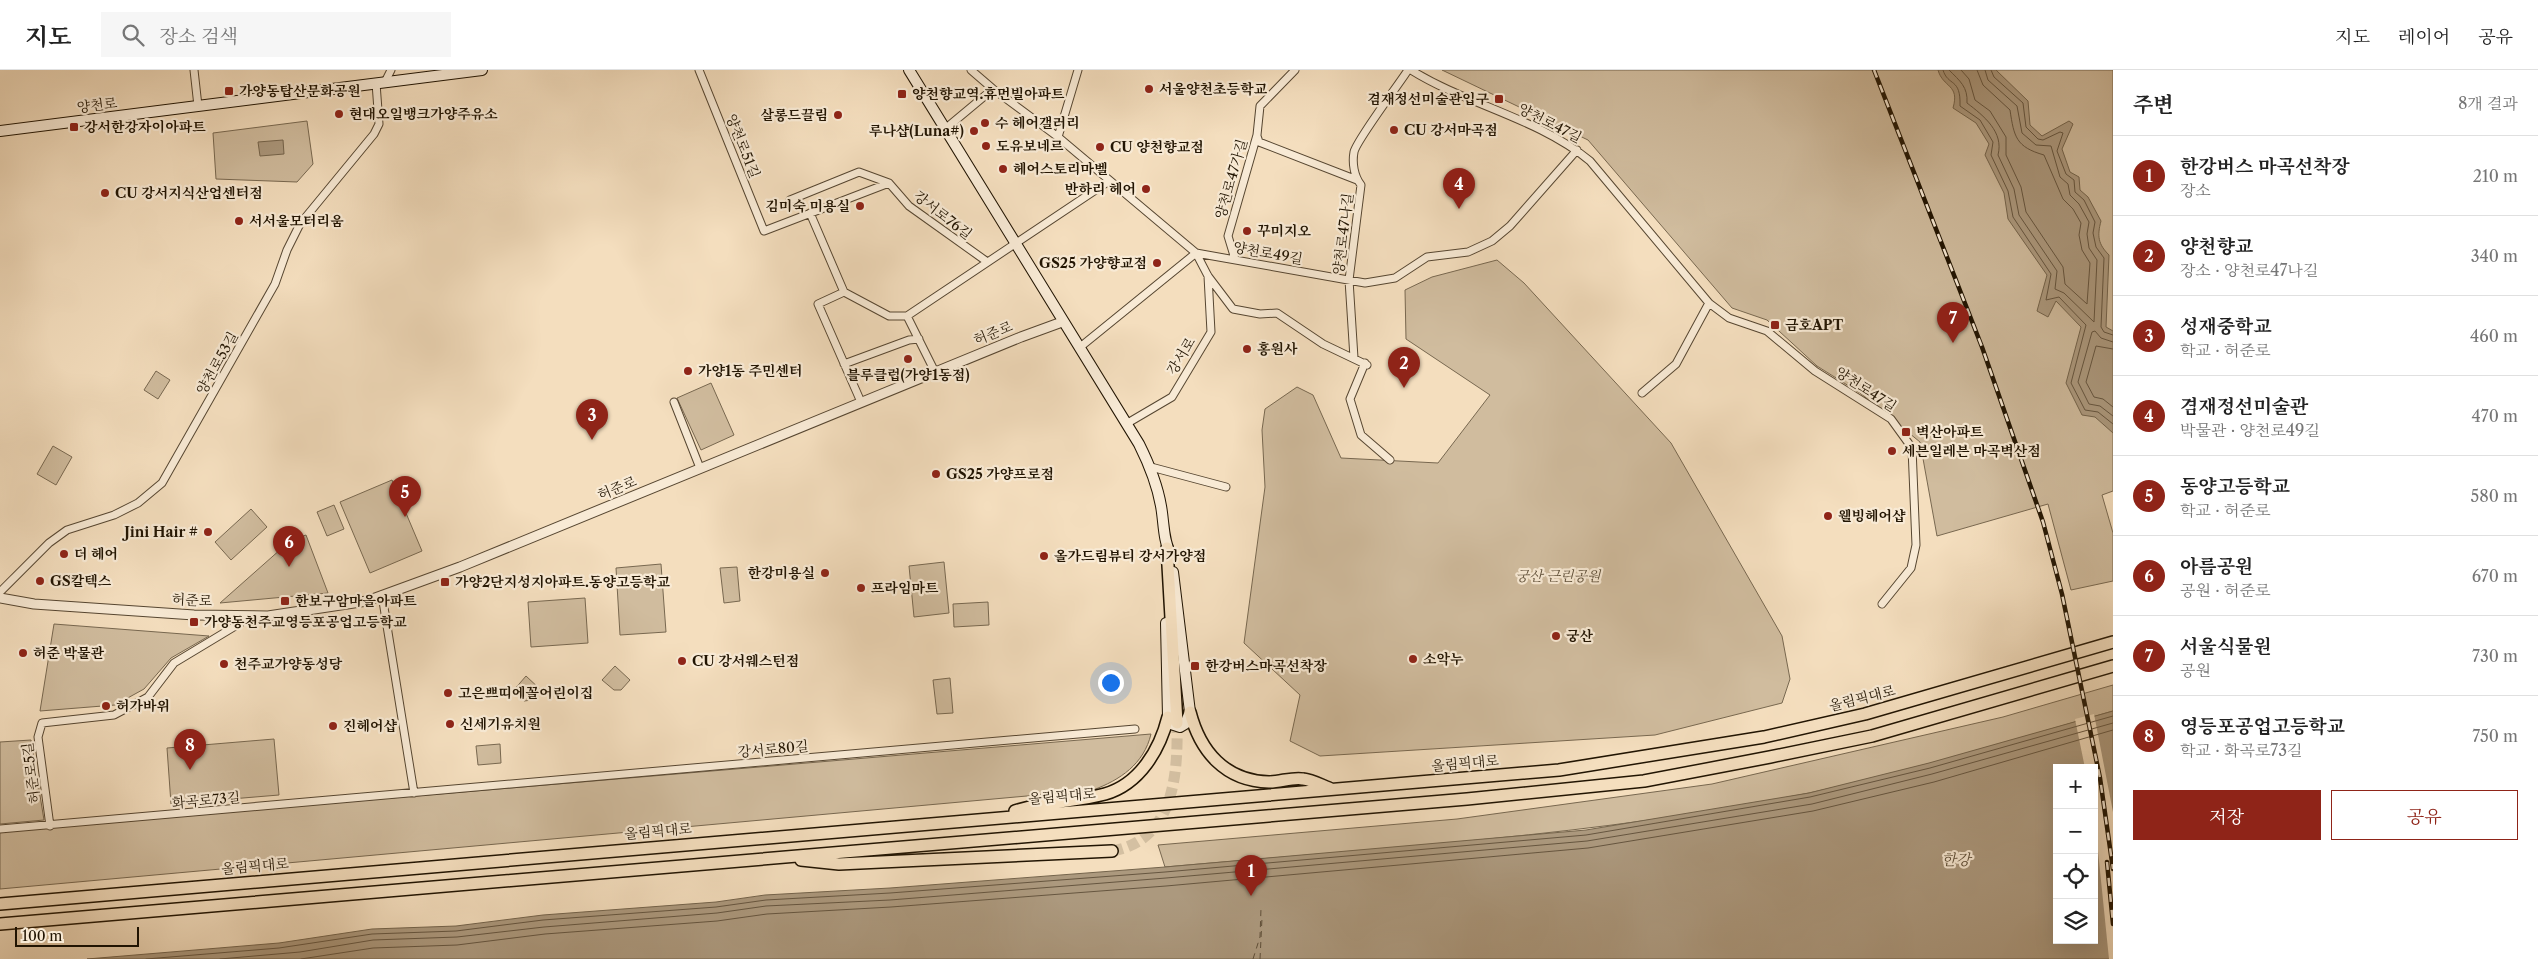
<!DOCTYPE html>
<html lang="ko">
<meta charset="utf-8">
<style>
body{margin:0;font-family:"Libre Caslon Text","Noto Serif KR",serif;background:#f6f6f6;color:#222}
.controls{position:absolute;right:15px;bottom:15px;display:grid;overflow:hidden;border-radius:0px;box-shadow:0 5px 20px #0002}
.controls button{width:45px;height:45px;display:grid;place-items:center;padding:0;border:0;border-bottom:1px solid #e0e0e0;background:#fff;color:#222;font:25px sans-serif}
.scale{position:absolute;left:15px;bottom:12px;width:124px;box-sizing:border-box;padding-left:5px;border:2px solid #211402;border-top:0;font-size:14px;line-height:18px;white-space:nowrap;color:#211402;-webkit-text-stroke:4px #f8ead5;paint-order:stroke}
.you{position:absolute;left:1110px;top:612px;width:18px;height:18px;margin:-12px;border:4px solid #fff;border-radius:50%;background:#1a73e8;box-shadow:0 0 0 8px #1a73e833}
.badge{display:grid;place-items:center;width:32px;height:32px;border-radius:50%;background:#8f2418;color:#fff;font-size:16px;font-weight:700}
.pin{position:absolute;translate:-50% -41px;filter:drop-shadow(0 1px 2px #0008)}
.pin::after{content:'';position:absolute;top:26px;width:18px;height:15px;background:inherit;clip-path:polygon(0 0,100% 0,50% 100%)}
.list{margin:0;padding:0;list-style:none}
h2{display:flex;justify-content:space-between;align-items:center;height:65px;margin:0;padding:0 20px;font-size:21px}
h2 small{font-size:16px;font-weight:400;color:#767676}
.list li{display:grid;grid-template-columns:32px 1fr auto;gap:15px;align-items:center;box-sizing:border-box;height:80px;padding:0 20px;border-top:1px solid #e0e0e0}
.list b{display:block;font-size:19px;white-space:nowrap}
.list p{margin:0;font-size:16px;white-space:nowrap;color:#767676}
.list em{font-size:16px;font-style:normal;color:#767676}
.actions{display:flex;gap:10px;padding:15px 20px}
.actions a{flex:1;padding:11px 0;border:1px solid #8f2418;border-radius:0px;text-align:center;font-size:18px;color:#8f2418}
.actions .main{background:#8f2418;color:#fff}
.icon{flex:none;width:28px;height:28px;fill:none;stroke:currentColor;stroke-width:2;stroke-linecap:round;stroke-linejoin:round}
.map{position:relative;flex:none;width:2113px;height:889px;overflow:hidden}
header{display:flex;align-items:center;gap:30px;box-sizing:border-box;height:70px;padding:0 25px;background:#fff;border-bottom:1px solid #e0e0e0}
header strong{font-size:24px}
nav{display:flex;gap:28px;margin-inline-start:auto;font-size:18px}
.search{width:350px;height:45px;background:#f6f6f6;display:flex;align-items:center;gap:12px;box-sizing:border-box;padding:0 18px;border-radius:0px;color:#767676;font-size:19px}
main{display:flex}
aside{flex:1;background:#fff}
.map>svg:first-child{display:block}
</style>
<header>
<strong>지도</strong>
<div class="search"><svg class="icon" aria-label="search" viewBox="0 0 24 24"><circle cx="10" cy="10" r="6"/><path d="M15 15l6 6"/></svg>장소 검색</div>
<nav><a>지도</a><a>레이어</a><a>공유</a></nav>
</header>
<main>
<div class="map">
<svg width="2113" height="889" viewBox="0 0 2113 889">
<rect width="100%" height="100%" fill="#f4debe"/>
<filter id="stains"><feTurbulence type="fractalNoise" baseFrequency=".004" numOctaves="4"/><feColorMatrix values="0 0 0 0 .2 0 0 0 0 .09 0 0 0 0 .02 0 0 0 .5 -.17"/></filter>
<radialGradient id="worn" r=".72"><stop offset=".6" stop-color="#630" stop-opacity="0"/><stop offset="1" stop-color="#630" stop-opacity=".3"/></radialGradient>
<!-- green -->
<path fill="#d0bc9e" stroke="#786850" d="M 1442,0 L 2113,0 L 2113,421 L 2102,425 L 2113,463 L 2113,511 L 2071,520 L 2048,434 L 1937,466 L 1920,372 L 1860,323 L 1817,296 L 1767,250 L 1732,238 L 1588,70 Z
M 307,51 L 313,94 L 297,112 L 216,109 L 213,63 Z
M 1497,190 L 1524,213 L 1671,373 L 1782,566 L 1790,609 L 1782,633 L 1655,665 L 1320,686 L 1290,671 L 1300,625 L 1244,573 L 1265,417 L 1262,360 L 1265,339 L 1297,317 L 1313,325 L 1341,388 L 1438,393 L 1490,325 L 1406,269 L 1405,220 L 1432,207 Z
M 156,301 L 170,310 L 158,329 L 144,320 Z
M 711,313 L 734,365 L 701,380 L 677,328 Z
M 53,376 L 72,387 L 56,415 L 37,404 Z
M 392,410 L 422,481 L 370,503 L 340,432 Z
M 334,435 L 344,459 L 327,466 L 317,442 Z
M 251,439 L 267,457 L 231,490 L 215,472 Z
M 306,465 L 328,523 L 220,533 L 290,471 Z
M 944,492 L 949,543 L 914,547 L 909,496 Z
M 661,494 L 666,562 L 620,565 L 616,498 Z
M 737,497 L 740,531 L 724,533 L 720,498 Z
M 585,528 L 588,573 L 531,577 L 528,532 Z
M 988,532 L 989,555 L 954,557 L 953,534 Z
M 54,554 L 209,566 L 171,588 L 144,619 L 115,635 L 40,641 Z
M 615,596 L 630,610 L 621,620 L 614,620 L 602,610 Z
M 526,606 L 541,620 L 532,630 L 524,631 L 513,621 Z
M 950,608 L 953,643 L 937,644 L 933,610 Z
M 2113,615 L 2113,641 C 2012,670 1912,701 1809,723 C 1597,766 1380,778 1165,797 L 1158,775 L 1457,749 L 1712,714 L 2003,647 Z
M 1151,664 C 1144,694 1120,710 1093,720 L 0,819 L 0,761 Z
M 274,669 L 279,725 L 171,734 L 167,678 Z
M 31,670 L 44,750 L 0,754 L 0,672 Z
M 500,674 L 501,693 L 478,695 L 476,676 Z"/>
<!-- water -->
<path fill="#ac997e" stroke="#74644c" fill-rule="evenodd" d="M 1938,0 L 1996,0 L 2028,31 L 2030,55 L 2042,66 L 2069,51 L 2073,54 L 2062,79 L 2070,102 L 2079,107 L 2080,120 L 2088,127 L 2101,151 C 2097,166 2098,174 2109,185 L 2106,257 L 2113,261 L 2113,363 L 2095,347 L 2082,345 L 2066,313 L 2081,257 L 2056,231 L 2048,247 L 2037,241 L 2047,205 L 2008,149 L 2004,123 L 1985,85 L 1989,74 L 1976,53 L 1953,38 C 1960,14 1943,18 1938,0 Z
M 283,70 L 284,84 L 260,86 L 258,72 Z
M 2113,641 L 2113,889 L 87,889 L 279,873 L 372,859 L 456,856 L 543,845 L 716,832 L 765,825 L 890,818 L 1165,797 L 1586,760 L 1809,723 L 1929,693 ZM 2057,698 L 2094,698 L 2094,870 L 2057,870 Z"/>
<!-- pier -->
<path fill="#f4debe" d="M 2094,644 L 2113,742 L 2113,889 L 2109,889 L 2094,742 L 2094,698 L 2085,698 L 2075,649 Z"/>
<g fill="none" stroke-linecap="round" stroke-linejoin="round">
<!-- shore -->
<path stroke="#665640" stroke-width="1" d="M 1943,0 C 1948,17 1961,7 1960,36 L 1980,50 L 1993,72 L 1991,85 L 2008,121 L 2013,147 L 2051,204 L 2046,230 L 2059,227 L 2086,255 L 2071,313 L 2085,340 L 2098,342 L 2113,354
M 1949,0 C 1960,11 1968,17 1967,33 C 1984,46 2004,62 1998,85 L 2014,119 L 2019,145 L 2057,201 L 2055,219 L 2064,223 L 2094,252 L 2097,190 L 2089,178 L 2087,164 L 2089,152 L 2079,134 L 2070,125 L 2068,114 L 2060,107 L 2051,76 L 2036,75 L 2022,63 L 2017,36 L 1988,10 L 1985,0
M 1961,0 L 1969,9 L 1975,30 L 1990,41 L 2006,67 L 2006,85 L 2021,117 L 2026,142 L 2063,197 L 2065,214 L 2087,234 L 2090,193 L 2082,180 L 2079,165 L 2081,153 L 2073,139 L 2063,129 L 2044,85 C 2016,77 2014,67 2010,40 L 1983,15 L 1977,0
M 1991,0 L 1994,7 L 2023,33 L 2026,57 L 2038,69 L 2043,70 L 2060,62 L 2063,63 L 2057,81 L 2066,104 L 2074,110 L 2075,122 L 2084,130 L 2095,152 L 2093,163 L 2096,177 L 2104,188 L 2101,257 L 2104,262 L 2113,265
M 2113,272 L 2101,268 L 2095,261 L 2092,262 L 2078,312 L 2089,334 L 2100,336 L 2113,346
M 2113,279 L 2096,276 L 2086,312 L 2094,327 L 2103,329 L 2113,337
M 146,889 L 279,878 L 372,864 L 456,861 L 543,850 L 716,837 L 766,830 L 890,823 L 1165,802 L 1586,765 L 1810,727 L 1930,698 L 2113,646
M 220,889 L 300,882 L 373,870 L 457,867 L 544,857 L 717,843 L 766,836 L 890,830 L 1166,808 L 1587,771 L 1812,734 L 1932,704 L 2113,653
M 301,889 L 373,878 L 457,875 L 545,864 L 717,851 L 767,844 L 891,837 L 1166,816 L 1588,778 L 1813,741 L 1934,712 L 2113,660"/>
<!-- ferry -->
<path stroke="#60503a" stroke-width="1" stroke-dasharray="6 5" stroke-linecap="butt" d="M 1253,889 L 1260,867 L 1261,838
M 1260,889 L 1262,848"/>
<!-- trunk-tunnel -->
<path stroke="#d4c0a2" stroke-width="11" stroke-dasharray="11 5.5" stroke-linecap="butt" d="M 1112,781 C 1174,770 1178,705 1177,653"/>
<!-- minor casing -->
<g stroke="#564631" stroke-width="9">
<path id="minor" d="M 194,0 L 198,36
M 699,0 L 764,161 L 889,113
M 971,0 L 993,19 L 1058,67 L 1196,183 L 1365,213 L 1395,208 L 1427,187 L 1468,182 L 1492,171 L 1510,156 L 1577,80
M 1411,0 C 1467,35 1538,48 1590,91 L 1709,233 L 1729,248 L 1767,261 L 1815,301 L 1891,349 L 1912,378 L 1916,475 L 1911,498 L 1882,534
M 385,12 L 391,0
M 945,59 L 993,19
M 1257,66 L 1259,72 L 1357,110
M 1058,67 L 1078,0
M 790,130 L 859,102 L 889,113 L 909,136 L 986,191
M 810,143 L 844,222
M 1235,189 L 1228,166 L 1257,65 L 1260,36 L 1295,0
M 907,246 L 1109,111
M 1079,278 L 1196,183 L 1208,206 L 1233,239 L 1260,244 L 1277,243 L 1323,274 L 1367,295
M 1354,288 L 1349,210 L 1361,115 C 1354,106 1352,93 1354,82 C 1356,71 1399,14 1408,0
M 1365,293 L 1350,329 L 1361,365 L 1390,390
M 844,294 L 909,270 L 919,269
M 1642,323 L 1676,294 L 1709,233
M 674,332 L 700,398
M 861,332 L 818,234 L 844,222 L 889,246 L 907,246 L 935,302
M 1126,354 L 1172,327 L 1211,262 L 1208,206
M 1151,397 L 1226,417
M 0,522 L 49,473 L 67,460 L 114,445 L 138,433 L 162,413 L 275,214 L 287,180 L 300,154 L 374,64 L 379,54 L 376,13
M 382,525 L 414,723
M 50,756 L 38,667 L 42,653 L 114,645 L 148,627 L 174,593 L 252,546
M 0,759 L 1135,659"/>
</g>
<!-- tertiary casing -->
<g stroke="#564631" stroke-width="11">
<path id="tertiary" d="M 0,528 L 34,534 L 194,545 L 268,546 L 367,531 L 460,497 L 1021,267 L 1062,252"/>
</g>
<!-- secondary casing -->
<g stroke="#211402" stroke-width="12">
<path id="secondary" d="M 909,0 L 1139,374 C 1149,394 1157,413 1161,436 C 1164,452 1163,471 1171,485
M 0,61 L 482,0
M 1166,553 L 1168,647 L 1171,654 L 1180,657 L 1185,654 L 1190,642 L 1173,502"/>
</g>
<!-- trunk casing -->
<g stroke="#211402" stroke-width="14">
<path id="trunk" d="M 1167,478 L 1177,653
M 1190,642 C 1200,681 1225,711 1269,712 C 1280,712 1293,707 1303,709 C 1312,710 1321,715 1329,718
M 1015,741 C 1045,731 1076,732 1105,724 C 1140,714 1160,679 1168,647
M 801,790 L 839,794 L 1112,781
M 0,834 L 1559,700 L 1764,667 L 1865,644 L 2113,572
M 0,854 L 1467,729 L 1644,711 L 1770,687 L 1872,666 L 2113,596"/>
</g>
<!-- minor -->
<use href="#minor" stroke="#f8ead5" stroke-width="7"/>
<!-- tertiary -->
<use href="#tertiary" stroke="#f8ead5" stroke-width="9"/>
<!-- secondary -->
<use href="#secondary" stroke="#f8ead5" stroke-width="10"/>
<!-- trunk -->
<use href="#trunk" stroke="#f4debe" stroke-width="11"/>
<!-- rail casing -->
<g stroke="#211402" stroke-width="4.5">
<path id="rail" d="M 1874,0 L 1982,277 L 2043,452 L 2062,524 L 2100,708 L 2113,799
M 2107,792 L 2113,854"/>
</g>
<!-- rail -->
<use href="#rail" stroke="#f8ead5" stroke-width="2.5" stroke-dasharray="8" stroke-linecap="butt"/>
</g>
<!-- markers -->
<g fill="#8f2418" stroke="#f8ead5" stroke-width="2">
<circle cx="1149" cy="19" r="5"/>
<rect x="224" y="16" width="10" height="10" rx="2.5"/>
<rect x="897" y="19" width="10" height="10" rx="2.5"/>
<rect x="1494" y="24" width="10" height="10" rx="2.5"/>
<circle cx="339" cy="44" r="5"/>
<circle cx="838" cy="45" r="5"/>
<circle cx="985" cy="53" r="5"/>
<rect x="69" y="52" width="10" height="10" rx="2.5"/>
<circle cx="1394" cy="60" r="5"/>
<circle cx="974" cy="61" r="5"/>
<circle cx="986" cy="76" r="5"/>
<circle cx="1100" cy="77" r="5"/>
<circle cx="1003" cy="99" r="5"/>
<circle cx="1146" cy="119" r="5"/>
<circle cx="105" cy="123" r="5"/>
<circle cx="860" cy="136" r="5"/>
<circle cx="239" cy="151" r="5"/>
<circle cx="1247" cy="161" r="5"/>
<circle cx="1157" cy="193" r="5"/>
<rect x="1770" y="250" width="10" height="10" rx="2.5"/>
<circle cx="1247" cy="279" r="5"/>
<circle cx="908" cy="289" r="5"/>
<circle cx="688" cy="301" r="5"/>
<rect x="1901" y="357" width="10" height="10" rx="2.5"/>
<circle cx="1892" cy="381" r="5"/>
<circle cx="936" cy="404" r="5"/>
<circle cx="1828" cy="446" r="5"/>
<circle cx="208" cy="462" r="5"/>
<circle cx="64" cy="484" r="5"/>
<circle cx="1044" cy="486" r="5"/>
<circle cx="825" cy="503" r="5"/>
<circle cx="40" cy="511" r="5"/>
<rect x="440" y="507" width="10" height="10" rx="2.5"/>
<circle cx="861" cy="518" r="5"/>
<rect x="280" y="526" width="10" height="10" rx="2.5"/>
<rect x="189" y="547" width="10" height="10" rx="2.5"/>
<circle cx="1556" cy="566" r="5"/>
<circle cx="23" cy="583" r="5"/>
<circle cx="1413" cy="589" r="5"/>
<circle cx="682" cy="591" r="5"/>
<circle cx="224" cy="594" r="5"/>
<rect x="1190" y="591" width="10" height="10" rx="2.5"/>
<circle cx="448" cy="623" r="5"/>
<circle cx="106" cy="636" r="5"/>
<circle cx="450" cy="654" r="5"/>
<circle cx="333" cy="656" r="5"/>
</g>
<g text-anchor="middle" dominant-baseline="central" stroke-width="4.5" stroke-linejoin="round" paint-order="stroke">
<!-- poi labels -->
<g font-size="14" font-weight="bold" fill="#211402" stroke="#f8ead5" text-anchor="start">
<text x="1159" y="19">서울양천초등학교</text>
<text x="239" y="21">가양동탑산문화공원</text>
<text x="912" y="24">양천향교역.휴먼빌아파트</text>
<text x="1489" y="29" text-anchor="end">겸재정선미술관입구</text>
<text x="349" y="44">현대오일뱅크가양주유소</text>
<text x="828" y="45" text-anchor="end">살롱드끌림</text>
<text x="995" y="53">수 헤어갤러리</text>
<text x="84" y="57">강서한강자이아파트</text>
<text x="1404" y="60">CU 강서마곡점</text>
<text x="964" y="61" text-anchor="end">루나샵(Luna#)</text>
<text x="996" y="76">도유보네르</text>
<text x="1110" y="77">CU 양천향교점</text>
<text x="1013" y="99">헤어스토리마벨</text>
<text x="1136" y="119" text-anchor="end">반하리 헤어</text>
<text x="115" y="123">CU 강서지식산업센터점</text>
<text x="850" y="136" text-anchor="end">김미숙 미용실</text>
<text x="249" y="151">서서울모터리움</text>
<text x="1257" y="161">꾸미지오</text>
<text x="1147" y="193" text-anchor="end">GS25 가양향교점</text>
<text x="1785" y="255">금호APT</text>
<text x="1257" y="279">홍원사</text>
<text x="698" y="301">가양1동 주민센터</text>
<text x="908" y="305" text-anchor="middle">블루클럽(가양1동점)</text>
<text x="1916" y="362">벽산아파트</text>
<text x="1902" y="381">세븐일레븐 마곡벽산점</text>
<text x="946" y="404">GS25 가양프로점</text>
<text x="1838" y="446">웰빙헤어샵</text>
<text x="198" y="462" text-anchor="end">Jini Hair #</text>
<text x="74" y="484">더 헤어</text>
<text x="1054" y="486">올가드림뷰티 강서가양점</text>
<text x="815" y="503" text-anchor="end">한강미용실</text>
<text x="50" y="511">GS칼텍스</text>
<text x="455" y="512">가양2단지성지아파트.동양고등학교</text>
<text x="871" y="518">프라임마트</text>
<text x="295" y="531">한보구암마을아파트</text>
<text x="204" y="552">가양동천주교영등포공업고등학교</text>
<text x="1566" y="566">궁산</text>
<text x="33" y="583">허준 박물관</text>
<text x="1423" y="589">소악누</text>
<text x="692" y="591">CU 강서웨스턴점</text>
<text x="234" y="594">천주교가양동성당</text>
<text x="1205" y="596">한강버스마곡선착장</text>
<text x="458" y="623">고은쁘띠에꼴어린이집</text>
<text x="116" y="636">허가바위</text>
<text x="460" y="654">신세기유치원</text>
<text x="343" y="656">진헤어샵</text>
</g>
<!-- street labels -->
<g font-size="14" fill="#211402" stroke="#f8ead5">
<text transform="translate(97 35) rotate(-7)">양천로</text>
<text transform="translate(1550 53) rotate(27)">양천로47길</text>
<text transform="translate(743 76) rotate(68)">양천로51길</text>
<text transform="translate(1231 109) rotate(-74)">양천로47가길</text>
<text transform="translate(943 145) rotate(38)">강서로76길</text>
<text transform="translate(1343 164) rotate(-83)">양천로47나길</text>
<text transform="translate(1268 183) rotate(10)">양천로49길</text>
<text transform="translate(993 263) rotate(-22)">허준로</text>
<text transform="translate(1181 286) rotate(-59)">강서로</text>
<text transform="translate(217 293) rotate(-61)">양천로53길</text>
<text transform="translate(1866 319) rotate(33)">양천로47길</text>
<text transform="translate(617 418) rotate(-22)">허준로</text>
<text transform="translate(192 530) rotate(3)">허준로</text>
<text transform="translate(1862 628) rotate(-14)">올림픽대로</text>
<text transform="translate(773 679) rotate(-5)">강서로80길</text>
<text transform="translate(1465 693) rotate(-5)">올림픽대로</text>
<text transform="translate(31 703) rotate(-97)">허준로5길</text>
<text transform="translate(1062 726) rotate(-5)">올림픽대로</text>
<text transform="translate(206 730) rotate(-5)">화곡로73길</text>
<text transform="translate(658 761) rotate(-5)">올림픽대로</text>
<text transform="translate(255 796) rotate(-5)">올림픽대로</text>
</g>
<!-- park labels -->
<g font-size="14" font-style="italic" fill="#5e4f39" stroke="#f8ead5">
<text x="1558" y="506">궁산 근린공원</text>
</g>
<!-- water labels -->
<g font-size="15" font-style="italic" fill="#60503a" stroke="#f8ead5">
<text x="1956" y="789">한강</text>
</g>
</g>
<rect width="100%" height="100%" filter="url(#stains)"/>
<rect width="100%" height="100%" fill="url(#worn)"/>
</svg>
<div class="controls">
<button>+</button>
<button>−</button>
<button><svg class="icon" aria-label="locate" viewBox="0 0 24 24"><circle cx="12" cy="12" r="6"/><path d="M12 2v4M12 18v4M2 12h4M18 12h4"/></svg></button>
<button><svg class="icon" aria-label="layers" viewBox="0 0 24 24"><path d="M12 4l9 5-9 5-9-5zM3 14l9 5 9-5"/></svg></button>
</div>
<div class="scale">100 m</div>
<div class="you"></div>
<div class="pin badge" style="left:1251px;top:826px">1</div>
<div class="pin badge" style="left:1404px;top:318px">2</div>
<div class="pin badge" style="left:592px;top:370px">3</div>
<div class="pin badge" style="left:1459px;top:139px">4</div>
<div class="pin badge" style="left:405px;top:447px">5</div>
<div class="pin badge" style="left:289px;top:497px">6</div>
<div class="pin badge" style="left:1953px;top:273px">7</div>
<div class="pin badge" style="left:190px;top:700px">8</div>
</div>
<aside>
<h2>주변<small>8개 결과</small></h2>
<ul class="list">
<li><span class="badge">1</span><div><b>한강버스 마곡선착장</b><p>장소</p></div><em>210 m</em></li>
<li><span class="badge">2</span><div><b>양천향교</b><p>장소 · 양천로47나길</p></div><em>340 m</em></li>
<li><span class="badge">3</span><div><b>성재중학교</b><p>학교 · 허준로</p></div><em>460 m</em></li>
<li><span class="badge">4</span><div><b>겸재정선미술관</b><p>박물관 · 양천로49길</p></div><em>470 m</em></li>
<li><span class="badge">5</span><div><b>동양고등학교</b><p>학교 · 허준로</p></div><em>580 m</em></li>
<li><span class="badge">6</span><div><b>아름공원</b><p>공원 · 허준로</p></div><em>670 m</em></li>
<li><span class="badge">7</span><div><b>서울식물원</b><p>공원</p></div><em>730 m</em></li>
<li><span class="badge">8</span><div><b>영등포공업고등학교</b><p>학교 · 화곡로73길</p></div><em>750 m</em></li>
</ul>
<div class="actions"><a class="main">저장</a><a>공유</a></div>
</aside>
</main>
